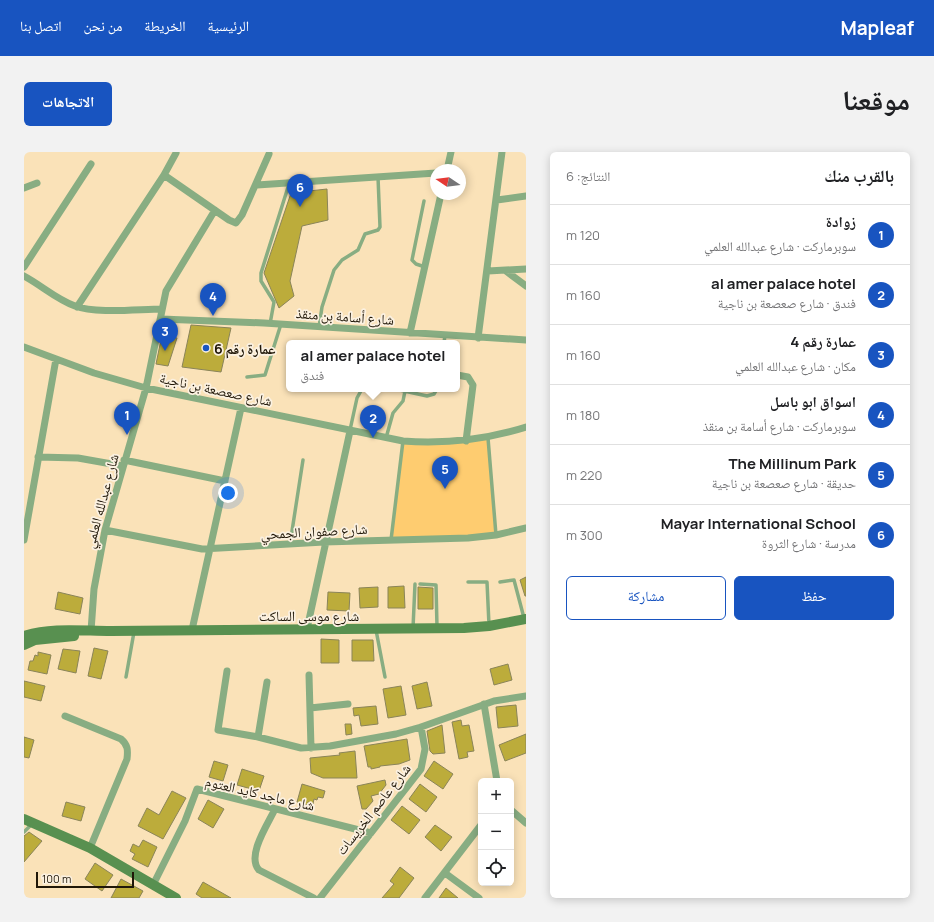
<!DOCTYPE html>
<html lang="ar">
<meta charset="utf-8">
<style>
body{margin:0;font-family:Manrope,"Noto Naskh Arabic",sans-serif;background:#f2f2f2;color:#202124;direction:rtl}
.controls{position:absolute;right:12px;bottom:12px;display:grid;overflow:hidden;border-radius:6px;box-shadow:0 2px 10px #0003}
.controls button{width:36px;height:36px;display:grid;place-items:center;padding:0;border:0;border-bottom:1px solid #e0e0e0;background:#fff;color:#202124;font:20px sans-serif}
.compass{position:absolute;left:406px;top:12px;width:36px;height:36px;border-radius:50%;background:#fff;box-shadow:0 2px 10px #0003;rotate:283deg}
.scale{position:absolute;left:12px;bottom:10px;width:98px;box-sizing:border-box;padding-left:4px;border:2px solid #201708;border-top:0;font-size:11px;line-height:14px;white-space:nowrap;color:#201708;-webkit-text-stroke:3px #fbf1e1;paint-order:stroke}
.you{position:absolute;left:204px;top:341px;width:14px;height:14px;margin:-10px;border:3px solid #fff;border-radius:50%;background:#1a73e8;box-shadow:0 0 0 6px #1a73e833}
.badge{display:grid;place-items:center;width:26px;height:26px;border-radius:50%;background:#1854c0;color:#fff;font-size:13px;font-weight:700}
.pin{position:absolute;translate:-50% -33px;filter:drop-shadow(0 1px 2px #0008)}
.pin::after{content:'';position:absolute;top:21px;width:14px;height:12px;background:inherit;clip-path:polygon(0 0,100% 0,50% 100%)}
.popup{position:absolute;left:262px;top:188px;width:174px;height:52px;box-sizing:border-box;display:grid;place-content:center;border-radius:6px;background:#fff;filter:drop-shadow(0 1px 3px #0005);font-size:13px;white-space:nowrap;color:#757577}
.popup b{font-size:15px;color:#202124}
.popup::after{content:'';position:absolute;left:50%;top:100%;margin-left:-8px;border:8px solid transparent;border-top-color:#fff}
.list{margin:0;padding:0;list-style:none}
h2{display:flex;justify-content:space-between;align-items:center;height:52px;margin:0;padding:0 16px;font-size:17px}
h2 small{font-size:13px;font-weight:400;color:#757577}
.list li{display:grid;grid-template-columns:26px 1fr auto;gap:12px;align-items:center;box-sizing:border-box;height:60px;padding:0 16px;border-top:1px solid #e0e0e0}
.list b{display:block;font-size:15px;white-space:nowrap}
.list p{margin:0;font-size:13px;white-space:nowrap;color:#757577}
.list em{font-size:13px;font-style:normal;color:#757577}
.actions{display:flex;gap:8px;padding:12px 16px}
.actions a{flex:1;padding:9px 0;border:1px solid #1854c0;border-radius:6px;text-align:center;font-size:14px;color:#1854c0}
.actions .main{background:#1854c0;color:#fff}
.icon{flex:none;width:22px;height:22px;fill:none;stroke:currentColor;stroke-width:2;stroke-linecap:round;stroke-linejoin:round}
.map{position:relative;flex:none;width:502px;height:746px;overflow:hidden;direction:ltr;border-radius:6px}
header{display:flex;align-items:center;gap:24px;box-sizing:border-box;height:56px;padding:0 20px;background:#1854c0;color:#fff}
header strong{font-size:19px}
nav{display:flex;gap:22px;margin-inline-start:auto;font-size:14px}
.intro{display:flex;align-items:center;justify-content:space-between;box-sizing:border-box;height:96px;padding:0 24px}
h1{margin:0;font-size:28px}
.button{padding:10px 18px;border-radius:6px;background:#1854c0;color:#fff;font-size:14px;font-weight:700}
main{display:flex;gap:24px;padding:0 24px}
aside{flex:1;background:#fff;border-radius:6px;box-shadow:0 2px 10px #0003}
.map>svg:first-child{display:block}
</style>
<header>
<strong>Mapleaf</strong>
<nav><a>الرئيسية</a><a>الخريطة</a><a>من نحن</a><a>اتصل بنا</a></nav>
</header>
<div class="intro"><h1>موقعنا</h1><a class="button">الاتجاهات</a></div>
<main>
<aside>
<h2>بالقرب منك<small>النتائج: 6</small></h2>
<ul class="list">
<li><span class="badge">1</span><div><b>زوادة</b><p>سوبرماركت · شارع عبدالله العلمي</p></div><em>120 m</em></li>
<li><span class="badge">2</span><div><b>al amer palace hotel</b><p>فندق · شارع صعصعة بن ناجية</p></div><em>160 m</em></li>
<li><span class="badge">3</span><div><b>عمارة رقم 4</b><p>مكان · شارع عبدالله العلمي</p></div><em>160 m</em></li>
<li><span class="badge">4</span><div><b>اسواق ابو باسل</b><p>سوبرماركت · شارع أسامة بن منقذ</p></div><em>180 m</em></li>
<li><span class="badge">5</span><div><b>The Millinum Park</b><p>حديقة · شارع صعصعة بن ناجية</p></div><em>220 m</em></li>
<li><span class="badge">6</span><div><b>Mayar International School</b><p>مدرسة · شارع الثروة</p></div><em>300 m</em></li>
</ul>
<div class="actions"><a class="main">حفظ</a><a>مشاركة</a></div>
</aside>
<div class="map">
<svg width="502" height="746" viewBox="0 0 502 746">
<rect width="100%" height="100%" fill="#fae2b8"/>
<!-- green -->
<path fill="#fecc70" d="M 464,286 L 472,383 L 367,388 L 379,289 Z"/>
<!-- building -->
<path fill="#bcac3b" stroke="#8a8459" d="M 303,37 L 304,68 L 278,74 L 266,129 L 270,144 L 255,156 L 240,121 L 267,41 Z
M 167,173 L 207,176 L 197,220 L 158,215 Z
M 138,183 L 153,186 L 144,214 L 132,212 Z
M 502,425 L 502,444 L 501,444 L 496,428 Z
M 380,434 L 381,456 L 364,456 L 364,435 Z
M 354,435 L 354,455 L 336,456 L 335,436 Z
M 394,435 L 409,436 L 409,457 L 394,457 Z
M 34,440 L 59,446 L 56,462 L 31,457 Z
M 304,440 L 326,441 L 325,459 L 303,458 Z
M 297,487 L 315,488 L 315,511 L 297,511 Z
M 328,488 L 349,488 L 350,509 L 328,509 Z
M 70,496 L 84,499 L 77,527 L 64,524 Z
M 39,497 L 56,499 L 52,521 L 34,517 Z
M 14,500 L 27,503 L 23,522 L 4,518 L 6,509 L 9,509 L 11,503 L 14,504 Z
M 484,512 L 488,528 L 470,533 L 466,517 Z
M 0,529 L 21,534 L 17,549 L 0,545 Z
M 403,530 L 408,554 L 393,557 L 388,534 Z
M 377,534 L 382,563 L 364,566 L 359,537 Z
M 492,553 L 494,574 L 474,576 L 472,555 Z
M 352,554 L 354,572 L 337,574 L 335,563 L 330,564 L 329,556 Z
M 437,568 L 438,574 L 445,573 L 450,599 L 443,600 L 444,605 L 435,607 L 428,570 Z
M 321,572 L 327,572 L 328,582 L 322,583 Z
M 418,573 L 421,601 L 409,602 L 406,599 L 403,579 Z
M 502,582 L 502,601 L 481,609 L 475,593 Z
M 0,585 L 10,588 L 5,606 L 0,605 Z
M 383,587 L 386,608 L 375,612 L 356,614 L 356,615 L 347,617 L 347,615 L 344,615 L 340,594 Z
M 331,599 L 333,626 L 299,626 L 287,621 L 286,606 L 316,603 L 315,601 Z
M 190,609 L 204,613 L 199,629 L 185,625 Z
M 410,609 L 429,622 L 419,637 L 400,624 Z
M 218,617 L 240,624 L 235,639 L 213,633 Z
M 361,628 L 362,633 L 355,642 L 347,644 L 349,649 L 342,657 L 338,657 L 333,634 Z
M 278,632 L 301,639 L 299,646 L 294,645 L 293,648 L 290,647 L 289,652 L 284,650 L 284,653 L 273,650 Z
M 396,632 L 413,645 L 402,660 L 385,647 Z
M 148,639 L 162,646 L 139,687 L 114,674 L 123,656 L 135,663 Z
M 184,648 L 200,657 L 189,676 L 174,667 Z
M 42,650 L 61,655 L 57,669 L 38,664 Z
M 378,654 L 396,668 L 385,682 L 367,668 Z
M 411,673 L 428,685 L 417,699 L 401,685 Z
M 5,680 L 18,689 L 0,710 L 0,684 Z
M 119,688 L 133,695 L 124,715 L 108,707 L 111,702 L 106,699 L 109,692 L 115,695 Z
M 71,711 L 89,723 L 78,739 L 61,727 Z
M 376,715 L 390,726 L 375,746 L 358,746 L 370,732 L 366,729 Z
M 97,727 L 119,739 L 115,746 L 87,746 Z
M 179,730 L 207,746 L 178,746 L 172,742 Z
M 422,736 L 434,746 L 415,746 Z"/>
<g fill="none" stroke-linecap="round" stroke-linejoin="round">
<!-- lane -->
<path stroke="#88ad82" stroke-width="3.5" d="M 400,49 L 388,108 L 392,112 L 401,115
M 246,172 L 250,150 L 237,129 L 237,121 L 265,32
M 295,175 L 298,155 L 310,118 L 318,108 L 334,98 L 341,82 L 354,78 L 356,75 L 354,25
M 420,191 L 421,183
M 223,225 L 241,223 L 257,172
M 371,237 L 403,244 L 410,242 L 413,237
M 326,278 L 333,246 L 338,237
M 362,286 L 369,261 L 379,249 L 381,239
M 464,286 L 472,383
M 367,388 L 379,289
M 266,392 L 279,308
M 444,430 L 463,430 L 465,473
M 476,430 L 490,428 L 500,466
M 396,432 L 412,433 L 413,475
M 389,476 L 391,432
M 352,478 L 361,525
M 102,525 L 110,480
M 0,680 L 8,672"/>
<!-- street -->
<path stroke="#88ad82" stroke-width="7" d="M 423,18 L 427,0
M 140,23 L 205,68 L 212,71 L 218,63 L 245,2
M 233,33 L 412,21
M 0,36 L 13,31
M 473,48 L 502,44
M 0,115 L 67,12
M 464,119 L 502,117
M 482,119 L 502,134
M 0,124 C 17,133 32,147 51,154 C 72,162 115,157 138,157
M 53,155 L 140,23 L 152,1
M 137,167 L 240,171 L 502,188
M 386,181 L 417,42
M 454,186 L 478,0
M 0,195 L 70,221 L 122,236 L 379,289 C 422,292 461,288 502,275
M 433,223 L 444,225 L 449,233 L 442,289
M 14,305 L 54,306 L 99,314
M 100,308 L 201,329
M 81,378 L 178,397 L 300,390 L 444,386 L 472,383 L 502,376
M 0,388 L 32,207
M 283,477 L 326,279
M 168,478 L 217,256
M 67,479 L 70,437 L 81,378 L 122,236 L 142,139 L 191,58
M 203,519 L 194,578 L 234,585 L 277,596 L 306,594 L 372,582 L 397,575 L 470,549 L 502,544
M 285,523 L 287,596
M 460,552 L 473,629
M 286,556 L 324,552
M 41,564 L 97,587 C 104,593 104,598 103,607 L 66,696
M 234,585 L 243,530
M 251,657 C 244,672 222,704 235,718 L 290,746
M 487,658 L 502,671
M 421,721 L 455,746
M 129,733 L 161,669 L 173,637 L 347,681
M 296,746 L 397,617 L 401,597 L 397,575
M 401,746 L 457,673"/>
<!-- secondary -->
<path stroke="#589050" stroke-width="10" d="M 0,484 C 28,475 58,479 87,479 L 440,476 L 465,474 L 502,467
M 0,493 L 11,488 L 50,484
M 0,667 L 66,696 L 152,746"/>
</g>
<!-- markers -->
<circle fill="#1854c0" stroke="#fbf1e1" stroke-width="1.5" cx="182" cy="196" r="4"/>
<g text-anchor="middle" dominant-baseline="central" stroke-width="3.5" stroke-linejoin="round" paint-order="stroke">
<!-- street labels -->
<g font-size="14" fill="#201708" stroke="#fbf1e1">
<text transform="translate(321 164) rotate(4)">شارع أسامة بن منقذ</text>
<text transform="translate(192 237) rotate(12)">شارع صعصعة بن ناجية</text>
<text transform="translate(77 349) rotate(-75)">شارع عبدالله العلمي</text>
<text transform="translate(290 379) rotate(-3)">شارع صفوان الجمحي</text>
<text x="285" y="463">شارع موسى الساكت</text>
<text transform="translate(236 641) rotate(13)">شارع ماجد كايد العتوم</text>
<text transform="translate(349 657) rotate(-52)">شارع عاصم الخريسات</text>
</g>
<!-- poi labels -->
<g font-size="14" font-weight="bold" fill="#201708" stroke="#fbf1e1" text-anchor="start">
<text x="190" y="196">عمارة رقم 6</text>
</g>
</g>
</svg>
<div class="controls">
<button>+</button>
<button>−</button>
<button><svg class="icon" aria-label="locate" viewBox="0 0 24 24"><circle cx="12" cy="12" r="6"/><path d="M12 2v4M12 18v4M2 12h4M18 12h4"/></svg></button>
</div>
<svg class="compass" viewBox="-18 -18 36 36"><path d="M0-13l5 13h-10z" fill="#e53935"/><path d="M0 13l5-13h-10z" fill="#757577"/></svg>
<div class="scale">100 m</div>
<div class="you"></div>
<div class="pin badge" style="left:103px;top:283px">1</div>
<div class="pin badge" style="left:349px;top:286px">2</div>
<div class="popup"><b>al amer palace hotel</b>فندق</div>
<div class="pin badge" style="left:141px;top:199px">3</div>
<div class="pin badge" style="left:189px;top:164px">4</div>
<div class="pin badge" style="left:421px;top:337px">5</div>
<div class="pin badge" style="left:276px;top:55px">6</div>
</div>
</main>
